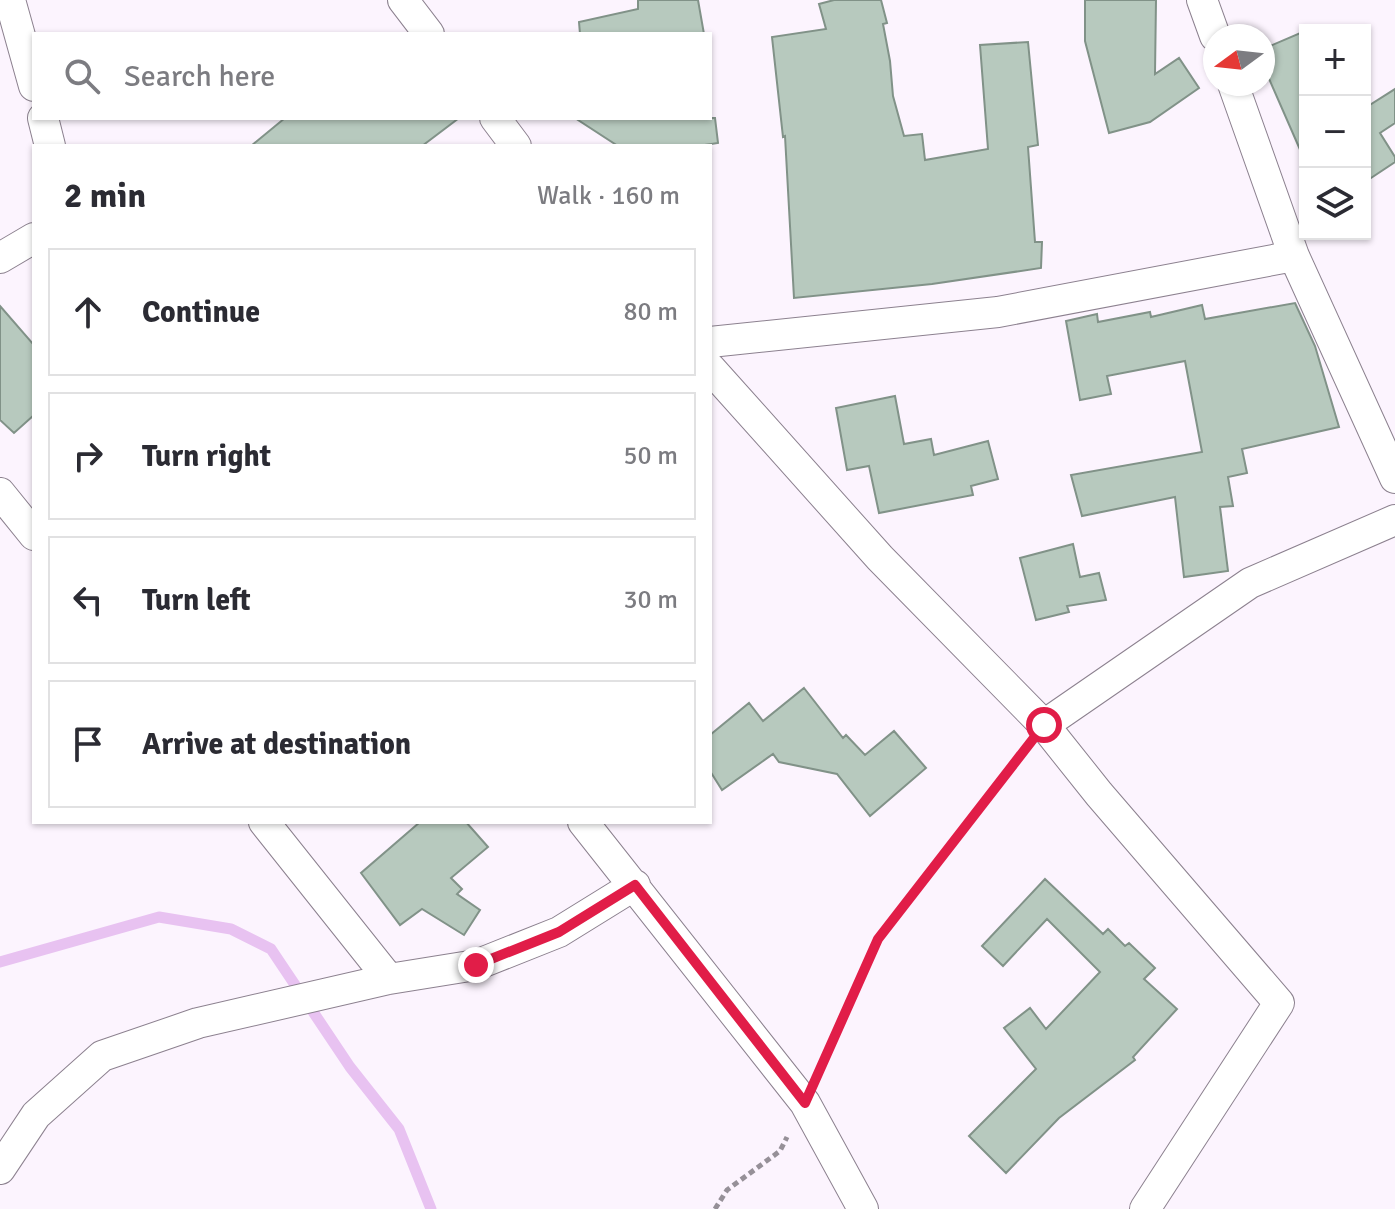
<!DOCTYPE html>
<meta charset="utf-8">
<style>
body{margin:0;font-family:Signika,sans-serif;background:#f7f7f7;color:#2b2b33}
.controls{position:absolute;right:24px;top:24px;display:grid;overflow:hidden;border-radius:0px;box-shadow:0 2px 6px #0004}
.controls button{width:72px;height:72px;display:grid;place-items:center;padding:0;border:0;border-bottom:2px solid #e1e1e2;background:#fff;color:#2b2b33;font:40px sans-serif}
.compass{position:absolute;left:1203px;top:24px;width:72px;height:72px;border-radius:50%;background:#fff;box-shadow:0 2px 6px #0004;rotate:255deg}
.stop{position:absolute;width:24px;height:24px;margin:-18px;border:6px solid #e11d48;border-radius:50%;background:#fff}
.stop.end{background:#e11d48;border-color:#fff;box-shadow:0 2px 8px #0008}
.list{margin:0;padding:0;list-style:none}
h2{display:flex;justify-content:space-between;align-items:center;height:104px;margin:0;padding:0 32px;font-size:34px}
h2 small{font-size:26px;font-weight:400;color:#7c7c81}
.list li{display:grid;grid-template-columns:52px 1fr auto;gap:24px;align-items:center;box-sizing:border-box;height:128px;margin:0 16px 16px;padding:0 16px;border:2px solid #e1e1e2;border-radius:0px}
.list b{display:block;font-size:30px;white-space:nowrap}
.list em{font-size:26px;font-style:normal;color:#7c7c81}
.icon{flex:none;width:44px;height:44px;fill:none;stroke:currentColor;stroke-width:2;stroke-linecap:round;stroke-linejoin:round}
.map{position:relative;flex:none;width:1395px;height:1209px;overflow:hidden}
.search{position:absolute;background:#fff;box-shadow:0 2px 6px #0004;left:32px;top:32px;width:680px;height:88px;display:flex;align-items:center;gap:20px;box-sizing:border-box;padding:0 28px;border-radius:0px;color:#7c7c81;font-size:30px}
.panel{position:absolute;background:#fff;box-shadow:0 2px 6px #0004;left:32px;top:144px;width:680px;height:680px;border-radius:0px}
.map>svg:first-child{display:block}
</style>
<div class="map">
<svg width="1395" height="1209" viewBox="0 0 1395 1209">
<rect width="100%" height="100%" fill="#fcf4fe"/>
<g fill="none" stroke-linecap="round" stroke-linejoin="round">
<!-- stream -->
<path stroke="#e8c2f1" stroke-width="11" d="M 0,962 L 159,917 L 231,929 L 271,949 L 350,1067 L 399,1129 L 431,1209"/>
</g>
<!-- building -->
<path fill="#b7c9be" stroke="#819288" stroke-width="2" d="M 638,0 L 698,0 L 704,34 L 580,34 L 579,22 L 638,9 Z
M 834,0 L 881,0 L 887,23 L 883,24 L 890,61 L 893,96 L 904,136 L 922,134 L 925,160 L 988,149 L 980,45 L 1028,42 L 1038,145 L 1028,147 L 1035,242 L 1042,242 L 1041,268 L 932,284 L 794,298 L 785,136 L 783,137 L 772,37 L 826,29 L 819,4 Z
M 1085,0 L 1156,0 L 1155,74 L 1179,58 L 1199,88 L 1150,122 L 1109,133 L 1085,41 Z
M 1305,31 L 1305,161 L 1263,65 L 1263,49 Z
M 1395,89 L 1395,123 L 1380,133 L 1395,157 L 1395,162 L 1365,182 L 1365,108 Z
M 285,118 L 459,118 L 422,146 L 251,146 Z
M 575,118 L 715,118 L 718,143 L 698,146 L 618,146 Z
M 1295,303 L 1315,346 L 1339,427 L 1242,449 L 1247,473 L 1228,477 L 1233,506 L 1220,507 L 1228,571 L 1184,577 L 1175,497 L 1082,516 L 1071,475 L 1202,452 L 1185,361 L 1107,376 L 1111,394 L 1080,400 L 1066,321 L 1097,314 L 1098,322 L 1150,312 L 1151,317 L 1202,305 L 1205,319 Z
M 0,306 L 34,345 L 34,415 L 14,433 L 0,420 Z
M 895,396 L 904,444 L 931,439 L 934,455 L 988,441 L 998,479 L 971,486 L 973,495 L 879,513 L 869,466 L 847,470 L 836,408 Z
M 1073,544 L 1080,577 L 1099,573 L 1106,600 L 1067,606 L 1069,612 L 1036,620 L 1020,558 Z
M 804,688 L 843,738 L 846,735 L 865,755 L 894,731 L 926,768 L 870,816 L 837,774 L 779,762 L 773,754 L 722,790 L 710,771 L 710,735 L 749,703 L 763,721 Z
M 420,822 L 466,822 L 488,847 L 451,878 L 462,889 L 457,894 L 480,910 L 464,935 L 422,909 L 400,925 L 361,873 Z
M 1045,879 L 1103,934 L 1108,929 L 1125,946 L 1129,943 L 1155,968 L 1144,979 L 1177,1009 L 1133,1057 L 1135,1060 L 1059,1118 L 1006,1173 L 969,1136 L 1036,1069 L 1004,1028 L 1030,1008 L 1046,1029 L 1100,972 L 1047,919 L 1003,966 L 982,946 Z"/>
<g fill="none" stroke-linecap="round" stroke-linejoin="round">
<!-- street casing -->
<g stroke="#8c818f" stroke-width="32">
<path id="street" d="M 10,0 L 34,86
M 403,0 L 429,34
M 1202,0 L 1215,36
M 1233,84 L 1294,256 L 1395,478
M 43,118 L 50,146
M 495,118 L 516,146
M 0,258 L 34,238
M 710,342 L 998,312 L 1294,256
M 710,368 L 880,558 L 1044,725 L 1099,794 L 1279,1003 L 1145,1209
M 0,493 L 34,535
M 1044,725 L 1250,583 L 1395,520
M 264,822 L 389,979
M 583,822 L 805,1103 L 863,1209
M 0,1169 L 36,1115 L 102,1056 L 198,1023 L 389,979 L 476,965 L 559,932 L 635,885"/>
</g>
<!-- path -->
<path stroke="#969098" stroke-width="5" stroke-dasharray="6 4" stroke-linecap="butt" d="M 819,1070 L 878,939 L 1024,751
M 715,1209 L 727,1190 L 780,1151 L 787,1137"/>
<!-- street -->
<use href="#street" stroke="#fff" stroke-width="30"/>
</g>
<g fill="none" stroke-linecap="round" stroke-linejoin="round">
<!-- route -->
<path stroke="#e11d48" stroke-width="10" d="M 476,965 L 559,932 L 635,885 L 805,1103 L 878,939 L 1044,725"/>
</g>
</svg>
<div class="controls">
<button>+</button>
<button>−</button>
<button><svg class="icon" aria-label="layers" viewBox="0 0 24 24"><path d="M12 4l9 5-9 5-9-5zM3 14l9 5 9-5"/></svg></button>
</div>
<svg class="compass" viewBox="-18 -18 36 36"><path d="M0-13l5 13h-10z" fill="#e53935"/><path d="M0 13l5-13h-10z" fill="#7c7c81"/></svg>
<div class="stop" style="left:1044px;top:725px"></div>
<div class="stop end" style="left:476px;top:965px"></div>
<div class="search"><svg class="icon" aria-label="search" viewBox="0 0 24 24"><circle cx="10" cy="10" r="6"/><path d="M15 15l6 6"/></svg>Search here</div>
<section class="panel">
<h2>2 min<small>Walk · 160 m</small></h2>
<ul class="list">
<li><svg class="icon" aria-label="ahead" viewBox="0 0 24 24"><path d="M12 20V5M6 11l6-6 6 6"/></svg><div><b>Continue</b></div><em>80 m</em></li>
<li><svg class="icon" aria-label="right" viewBox="0 0 24 24"><path d="M7 20v-9h11M14 6l5 5-5 5"/></svg><div><b>Turn right</b></div><em>50 m</em></li>
<li><svg class="icon" aria-label="left" viewBox="0 0 24 24"><path d="M17 20v-9H6M10 6l-5 5 5 5"/></svg><div><b>Turn left</b></div><em>30 m</em></li>
<li><svg class="icon" aria-label="arrive" viewBox="0 0 24 24"><path d="M6 21V4h12l-3 4 3 4H6"/></svg><div><b>Arrive at destination</b></div></li>
</ul>
</section>
</div>
